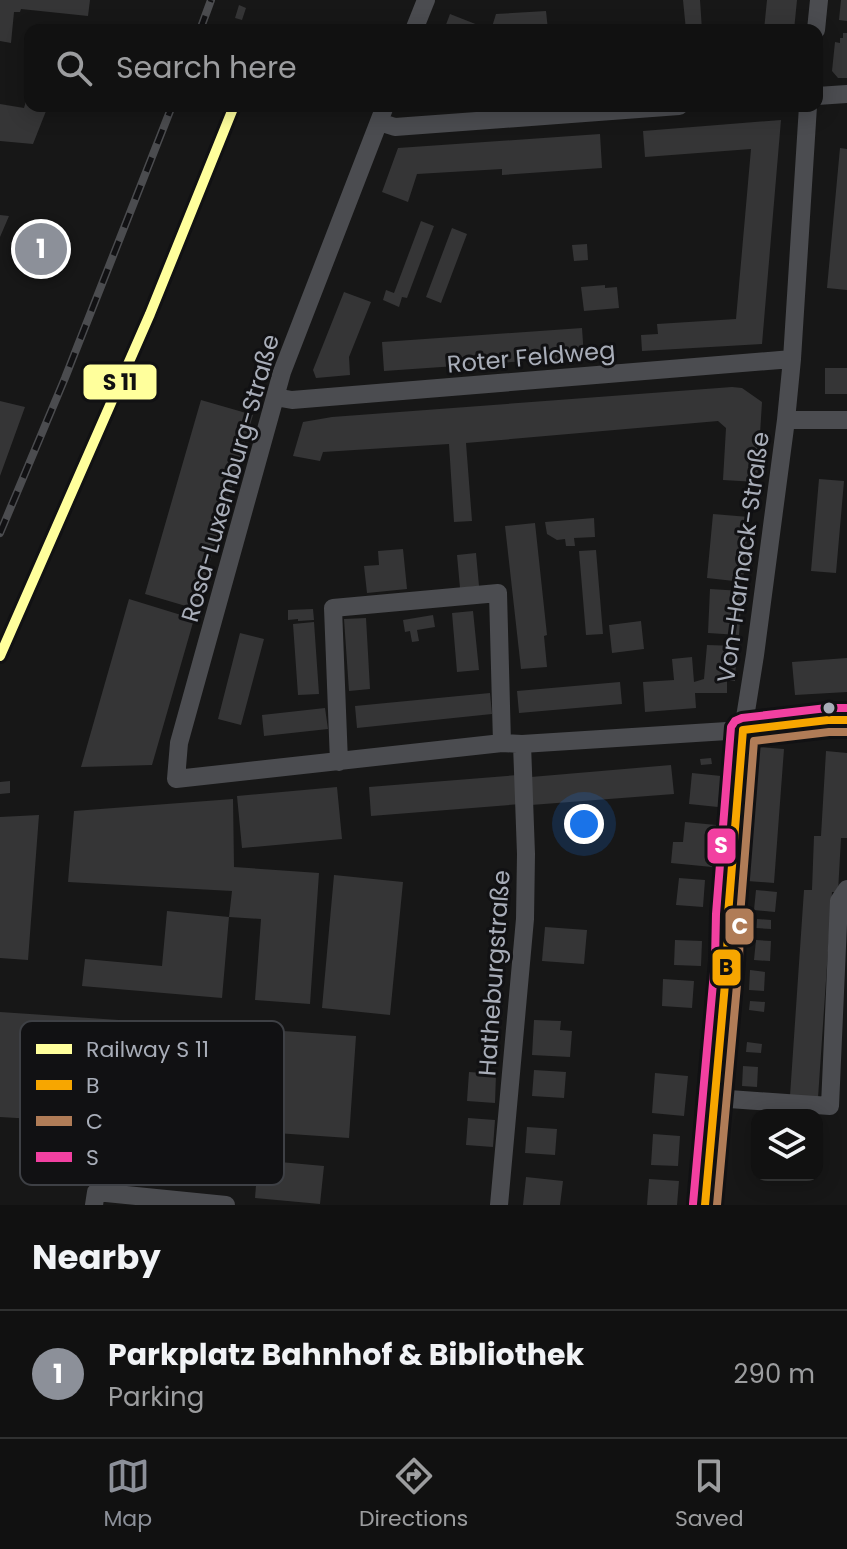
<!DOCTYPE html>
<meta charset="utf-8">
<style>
body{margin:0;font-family:Poppins,sans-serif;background:#1e1f1f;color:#f1f3f6}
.controls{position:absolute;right:24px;bottom:24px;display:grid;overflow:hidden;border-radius:16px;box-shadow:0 4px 20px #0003}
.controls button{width:72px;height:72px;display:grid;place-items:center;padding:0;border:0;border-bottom:2px solid #303131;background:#111;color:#f1f3f6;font:40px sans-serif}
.you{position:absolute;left:584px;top:824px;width:28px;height:28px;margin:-20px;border:6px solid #fff;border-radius:50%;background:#1a73e8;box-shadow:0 0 0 12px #1a73e833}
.badge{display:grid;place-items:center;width:52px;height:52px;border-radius:50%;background:#8c9099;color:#fff;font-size:26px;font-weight:700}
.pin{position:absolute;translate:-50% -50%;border:4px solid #fff;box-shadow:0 2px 8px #0006}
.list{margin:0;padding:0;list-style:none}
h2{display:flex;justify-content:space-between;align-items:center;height:104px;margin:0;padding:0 32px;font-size:34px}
h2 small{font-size:26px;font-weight:400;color:#9c9d9f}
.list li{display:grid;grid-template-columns:52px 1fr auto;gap:24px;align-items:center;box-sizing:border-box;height:128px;padding:0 32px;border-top:2px solid #303131}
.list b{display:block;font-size:30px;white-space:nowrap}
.list p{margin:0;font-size:26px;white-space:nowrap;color:#9c9d9f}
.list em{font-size:26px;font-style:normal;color:#9c9d9f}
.icon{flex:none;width:44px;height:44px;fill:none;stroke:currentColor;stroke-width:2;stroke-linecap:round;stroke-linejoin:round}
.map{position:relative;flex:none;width:847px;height:1205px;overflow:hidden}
.search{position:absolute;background:#111;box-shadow:0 4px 20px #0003;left:24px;right:24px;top:24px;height:88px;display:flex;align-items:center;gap:20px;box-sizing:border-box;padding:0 28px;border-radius:16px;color:#9c9d9f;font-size:30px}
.sheet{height:232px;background:#111}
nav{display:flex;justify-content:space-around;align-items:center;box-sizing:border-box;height:112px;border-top:2px solid #303131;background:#111;font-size:22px;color:#9c9d9f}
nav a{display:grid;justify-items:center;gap:4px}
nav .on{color:#8c9099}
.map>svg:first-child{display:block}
</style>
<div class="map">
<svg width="847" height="1205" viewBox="0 0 847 1205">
<rect width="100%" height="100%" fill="#171717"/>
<!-- building -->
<path fill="#353536" d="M 0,0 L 90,0 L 88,16 L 21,9 L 20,12 L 14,12 L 11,43 L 0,41 Z
M 683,0 L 700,0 L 702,30 L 686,30 Z
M 767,0 L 797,0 L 794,30 L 764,30 Z
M 841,0 L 847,0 L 847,21 L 839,20 Z
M 239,5 L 246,8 L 242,20 L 235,18 Z
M 546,11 L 548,30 L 516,30 L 516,27 L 491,30 L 496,14 Z
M 450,14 L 478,25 L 476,30 L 444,30 Z
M 843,33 L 847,33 L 847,78 L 838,78 L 832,71 L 835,42 L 840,43 L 840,38 L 843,38 Z
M 29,91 L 30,106 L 48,106 L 33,144 L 0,141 L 0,104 L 24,108 Z
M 781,120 L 762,344 L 642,351 L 641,335 L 658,334 L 657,324 L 736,319 L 751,149 L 645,157 L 643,131 Z
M 600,134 L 602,168 L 502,175 L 502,169 L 417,174 L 408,202 L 382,192 L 398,148 Z
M 840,148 L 847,149 L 847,290 L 827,288 Z
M 0,215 L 9,216 L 0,237 Z
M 421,221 L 434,226 L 407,298 L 402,297 L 399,307 L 383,300 L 386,290 L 394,293 Z
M 452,228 L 467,234 L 441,303 L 426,297 Z
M 587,244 L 588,260 L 574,261 L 572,245 Z
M 605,285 L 605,288 L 617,287 L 619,308 L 584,311 L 581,287 Z
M 344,292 L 371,302 L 349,357 L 350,375 L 316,378 L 313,370 Z
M 582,328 L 584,357 L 384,371 L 382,342 Z
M 825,368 L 847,368 L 847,394 L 825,394 Z
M 732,387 L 742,388 L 762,402 L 757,482 L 723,480 L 726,428 L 718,421 L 466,443 L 472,521 L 454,522 L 449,444 L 323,452 L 320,461 L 293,456 L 303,422 L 332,417 Z
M 201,400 L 253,415 L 196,609 L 145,594 Z
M 0,401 L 25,407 L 0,476 Z
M 819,479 L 844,481 L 836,573 L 811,571 Z
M 713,514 L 749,517 L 743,582 L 707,578 Z
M 594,518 L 595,537 L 574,538 L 575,546 L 566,546 L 565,539 L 557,540 L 547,534 L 545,522 Z
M 535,523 L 547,635 L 544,636 L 547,667 L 521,669 L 505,526 Z
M 403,549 L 407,589 L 367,593 L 364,566 L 379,565 L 378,551 Z
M 596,550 L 603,634 L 586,635 L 579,551 Z
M 476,553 L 479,586 L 460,588 L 457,555 Z
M 710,589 L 742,591 L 739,635 L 708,633 Z
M 129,599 L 194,619 L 152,765 L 81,767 Z
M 313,609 L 314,620 L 298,621 L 298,619 L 288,620 L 288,610 Z
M 473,611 L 479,670 L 457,672 L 452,613 Z
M 433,615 L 435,627 L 417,630 L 419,641 L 412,642 L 410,631 L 405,632 L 403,620 Z
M 366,618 L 370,689 L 349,691 L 344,619 Z
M 641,621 L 644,649 L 612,653 L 609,625 Z
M 314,622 L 319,694 L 298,695 L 293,624 Z
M 240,633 L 264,639 L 241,725 L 218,719 Z
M 707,645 L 737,646 L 735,681 L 727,681 L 727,693 L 695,693 L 696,708 L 645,712 L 643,682 L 674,680 L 672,659 L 692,657 L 694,682 L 704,679 Z
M 847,658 L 847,692 L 795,695 L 792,662 Z
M 620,682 L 622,704 L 519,713 L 517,691 Z
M 490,693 L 492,714 L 357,728 L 355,706 Z
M 325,708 L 328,729 L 264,736 L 262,715 Z
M 757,747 L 784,749 L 774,883 L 747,881 Z
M 826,751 L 847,753 L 847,838 L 841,838 L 838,892 L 832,892 L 818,1098 L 790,1096 L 804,890 L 812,890 L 814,836 L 821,836 Z
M 711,758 L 712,764 L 701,765 L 700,759 Z
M 671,765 L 674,794 L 531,805 L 531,777 Z
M 692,773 L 721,776 L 718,807 L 689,804 Z
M 518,775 L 521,804 L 371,816 L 369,787 Z
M 10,781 L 10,793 L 0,794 L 0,782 Z
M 337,787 L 342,839 L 242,848 L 237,796 Z
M 233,799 L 234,867 L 319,873 L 310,1004 L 255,1000 L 261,919 L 229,917 L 222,998 L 82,986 L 85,959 L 162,966 L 167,911 L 229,917 L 232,891 L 68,882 L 74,811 Z
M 39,815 L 28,960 L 0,958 L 0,817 Z
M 685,822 L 716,825 L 712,867 L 671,863 L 673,842 L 683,842 Z
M 334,875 L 403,882 L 390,1015 L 322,1008 Z
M 679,878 L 705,880 L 703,907 L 676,905 Z
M 756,890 L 777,892 L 775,912 L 754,910 Z
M 757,919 L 771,920 L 771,929 L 756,928 Z
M 545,927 L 587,930 L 584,964 L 542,961 Z
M 675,940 L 702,941 L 701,966 L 674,965 Z
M 756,940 L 771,941 L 770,961 L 754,960 Z
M 750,970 L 765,972 L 764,991 L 749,990 Z
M 663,979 L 694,981 L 692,1008 L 662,1006 Z
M 750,1001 L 765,1002 L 764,1012 L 749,1010 Z
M 0,1012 L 356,1036 L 349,1138 L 82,1120 L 80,1143 L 42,1140 L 43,1128 L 34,1127 L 34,1119 L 0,1117 Z
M 534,1020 L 561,1021 L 560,1030 L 572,1031 L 570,1057 L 532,1055 Z
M 747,1042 L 762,1044 L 761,1053 L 746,1052 Z
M 743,1066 L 758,1067 L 757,1087 L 742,1086 Z
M 534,1070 L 566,1072 L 564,1098 L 532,1096 Z
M 469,1072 L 496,1074 L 495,1103 L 467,1101 Z
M 655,1073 L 688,1076 L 684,1116 L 652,1113 Z
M 772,1107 L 799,1110 L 799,1115 L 771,1115 Z
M 468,1118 L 495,1120 L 493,1147 L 466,1145 Z
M 527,1127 L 557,1129 L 555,1155 L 525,1153 Z
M 653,1134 L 680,1136 L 678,1166 L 651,1165 Z
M 258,1160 L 324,1166 L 320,1204 L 255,1198 Z
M 526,1177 L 563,1181 L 560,1205 L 523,1205 Z
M 649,1179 L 679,1181 L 677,1205 L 647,1205 Z"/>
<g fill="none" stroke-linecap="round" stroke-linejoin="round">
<!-- minor -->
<path stroke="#4b4c50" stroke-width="18" d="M 414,30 L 426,0
M 816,30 L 819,0
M 817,96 L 847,94
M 385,106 L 282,372 L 179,743 L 176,779 L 502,743 L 522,744 L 743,730 L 828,720 L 847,720
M 379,122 L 395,127 L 679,106
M 275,397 L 292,400 L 792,359
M 786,420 L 847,420
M 339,762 L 333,608 L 498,593 L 502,743
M 715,1098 L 830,1106 L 839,901 L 847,889
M 94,1205 L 96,1192 L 226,1205
M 499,1205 L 525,919 L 526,854 L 522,744
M 705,1205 L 727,962 L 728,915 L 743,730 L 755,655 L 786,420 L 792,359 L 808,106"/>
<!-- rail casing -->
<g stroke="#4b4c4f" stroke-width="8">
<path id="rail" d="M 200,30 L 211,0
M 0,533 L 65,378 L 172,106"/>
</g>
<!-- rail -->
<use href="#rail" stroke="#111113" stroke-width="5" stroke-dasharray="15" stroke-linecap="butt"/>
<!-- bus-1 casing -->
<g stroke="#111113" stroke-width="14">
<path id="bus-1" d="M 743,730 L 828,720 L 847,720
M 705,1205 L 727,962 L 728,915 L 743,730"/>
</g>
<!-- bus-2 casing -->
<g stroke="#111113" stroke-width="14">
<path id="bus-2" d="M 717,1205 L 739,963 L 740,916 L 754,741 L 829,732 L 847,732"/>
</g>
<!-- bus-3 casing -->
<g stroke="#111113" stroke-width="14">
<path id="bus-3" d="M 693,1204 L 715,961 L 716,914 L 731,727 L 735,721 L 742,718 L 827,708 L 847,708"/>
</g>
<!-- bus-1 -->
<use href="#bus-1" stroke="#f7a600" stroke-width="8"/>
<!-- bus-2 -->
<use href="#bus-2" stroke="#b07c57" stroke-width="8"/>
<!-- bus-3 -->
<use href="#bus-3" stroke="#f240a1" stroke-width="8"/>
<!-- rail-1 casing -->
<g stroke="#111113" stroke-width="16">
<path id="rail-1" d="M 0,656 L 150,314 L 234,106"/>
</g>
<!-- rail-1 -->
<use href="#rail-1" stroke="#ffff9c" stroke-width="10"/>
</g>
<!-- markers -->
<circle fill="#a8adb8" stroke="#111113" stroke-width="3" cx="829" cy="708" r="7"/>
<g text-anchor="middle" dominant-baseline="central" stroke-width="6" stroke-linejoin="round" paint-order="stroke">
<!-- street labels -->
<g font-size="24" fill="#a8adb8" stroke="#111113">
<text transform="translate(531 357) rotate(-5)">Roter Feldweg</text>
<text transform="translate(230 478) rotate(-74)">Rosa-Luxemburg-Straße</text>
<text transform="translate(743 557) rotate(-82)">Von-Harnack-Straße</text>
<text transform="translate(494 973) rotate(-86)">Hatheburgstraße</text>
</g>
</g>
<!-- legend -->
<rect x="20" y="1021" width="264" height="164" rx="12" fill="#111113" stroke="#3e4045" stroke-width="2"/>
<rect x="36" y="1044" width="36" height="10" fill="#ffff9c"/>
<rect x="36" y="1080" width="36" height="10" fill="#f7a600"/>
<rect x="36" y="1116" width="36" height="10" fill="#b07c57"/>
<rect x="36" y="1152" width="36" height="10" fill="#f240a1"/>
<g font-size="22" fill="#a8adb8">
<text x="86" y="1057">Railway S 11</text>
<text x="86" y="1093">B</text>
<text x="86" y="1129">C</text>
<text x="86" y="1165">S</text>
</g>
<g stroke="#111113" stroke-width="3">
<rect x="82" y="363" width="76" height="38" rx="8" fill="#ffff9c"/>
<rect x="706" y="827" width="31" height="38" rx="8" fill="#f240a1"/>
<rect x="724" y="907" width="31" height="39" rx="8" fill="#b07c57"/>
<rect x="711" y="948" width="31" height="39" rx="8" fill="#f7a600"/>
</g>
<g font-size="22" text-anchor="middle" font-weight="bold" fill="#fff">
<text x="721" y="853">S</text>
<text x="740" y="934">C</text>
</g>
<g font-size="22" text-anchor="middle" font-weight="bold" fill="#111">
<text x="120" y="390">S 11</text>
<text x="726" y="975">B</text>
</g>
</svg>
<div class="controls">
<button><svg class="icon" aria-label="layers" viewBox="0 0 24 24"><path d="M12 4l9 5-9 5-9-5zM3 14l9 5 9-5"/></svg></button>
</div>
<div class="you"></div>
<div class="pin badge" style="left:41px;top:249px">1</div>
<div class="search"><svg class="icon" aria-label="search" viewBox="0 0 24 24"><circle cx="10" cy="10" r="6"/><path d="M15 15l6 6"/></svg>Search here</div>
</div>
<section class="sheet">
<h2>Nearby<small></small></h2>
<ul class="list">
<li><span class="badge">1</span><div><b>Parkplatz Bahnhof &amp; Bibliothek</b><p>Parking</p></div><em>290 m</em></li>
</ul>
</section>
<nav>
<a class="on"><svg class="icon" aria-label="map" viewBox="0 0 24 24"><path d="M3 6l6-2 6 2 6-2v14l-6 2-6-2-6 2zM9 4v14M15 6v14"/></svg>Map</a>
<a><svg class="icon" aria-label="directions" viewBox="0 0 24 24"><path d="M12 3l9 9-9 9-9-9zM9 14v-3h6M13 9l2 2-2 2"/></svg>Directions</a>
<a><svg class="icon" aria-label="saved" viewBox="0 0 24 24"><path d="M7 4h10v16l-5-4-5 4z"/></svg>Saved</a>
</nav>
